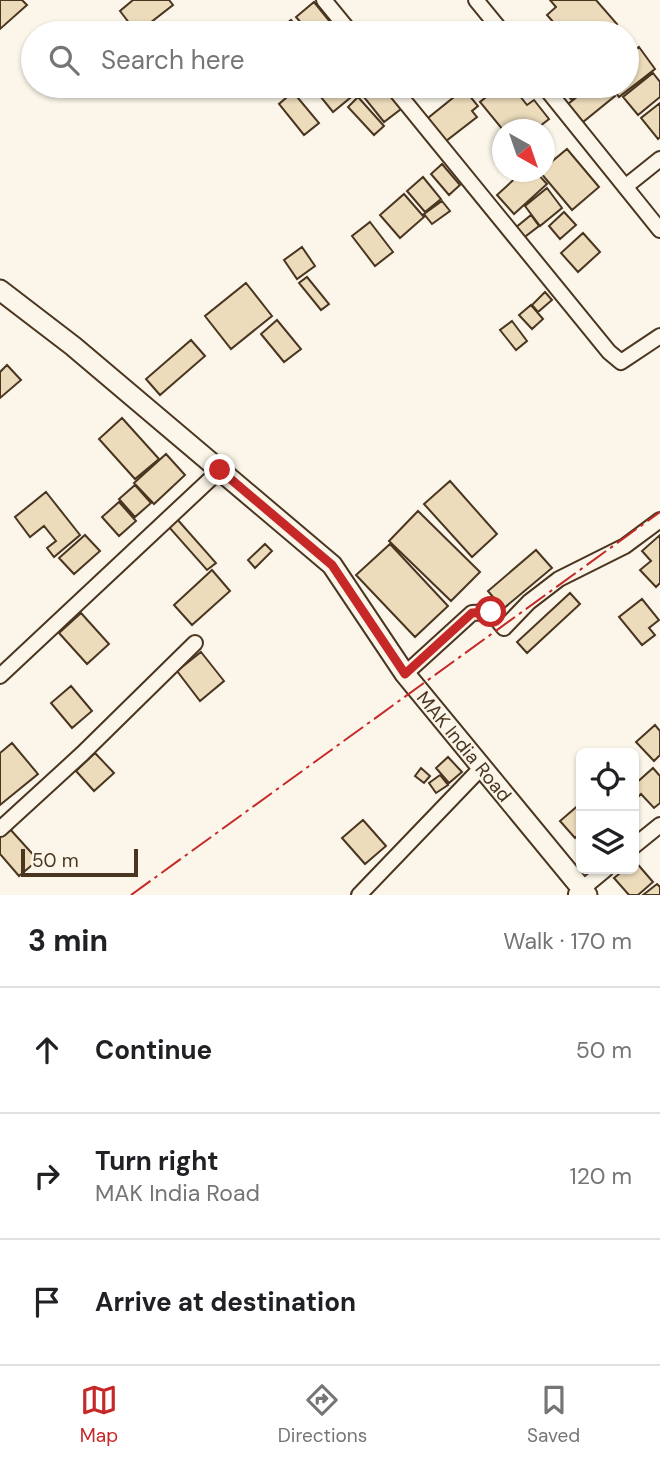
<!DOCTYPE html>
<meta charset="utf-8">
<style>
body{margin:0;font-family:"DM Sans",sans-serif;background:#f6f6f6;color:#202124}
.controls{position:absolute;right:21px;bottom:21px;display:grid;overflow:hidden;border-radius:10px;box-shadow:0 2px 5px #0004}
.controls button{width:63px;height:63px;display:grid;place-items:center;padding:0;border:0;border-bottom:2px solid #e0e0e0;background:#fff;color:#202124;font:35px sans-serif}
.compass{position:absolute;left:492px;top:119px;width:63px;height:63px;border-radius:50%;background:#fff;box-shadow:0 2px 5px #0004;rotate:140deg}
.scale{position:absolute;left:21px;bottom:18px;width:117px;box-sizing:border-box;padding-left:7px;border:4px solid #4a3520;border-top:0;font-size:19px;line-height:24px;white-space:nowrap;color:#4a3520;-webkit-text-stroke:5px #fbf6e9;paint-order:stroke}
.stop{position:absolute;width:21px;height:21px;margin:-16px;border:5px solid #c62828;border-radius:50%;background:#fff}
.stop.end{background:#c62828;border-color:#fff;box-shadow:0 2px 7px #0008}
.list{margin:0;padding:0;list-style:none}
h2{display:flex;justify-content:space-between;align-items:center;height:91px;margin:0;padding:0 28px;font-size:30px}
h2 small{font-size:23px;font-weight:400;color:#757577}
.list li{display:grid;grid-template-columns:46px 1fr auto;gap:21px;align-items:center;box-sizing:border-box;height:126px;padding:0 28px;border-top:2px solid #e0e0e0}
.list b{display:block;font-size:26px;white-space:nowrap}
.list p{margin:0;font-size:23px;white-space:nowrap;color:#757577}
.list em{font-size:23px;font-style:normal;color:#757577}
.icon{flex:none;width:38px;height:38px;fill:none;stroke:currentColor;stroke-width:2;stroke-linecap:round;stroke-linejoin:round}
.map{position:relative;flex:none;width:660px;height:895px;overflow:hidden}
.search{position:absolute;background:#fff;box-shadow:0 2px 5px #0004;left:21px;right:21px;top:21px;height:77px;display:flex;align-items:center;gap:18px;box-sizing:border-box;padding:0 24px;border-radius:38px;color:#757577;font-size:26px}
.sheet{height:469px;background:#fff}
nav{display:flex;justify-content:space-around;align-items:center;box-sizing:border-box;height:98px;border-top:2px solid #e0e0e0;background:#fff;font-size:19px;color:#757577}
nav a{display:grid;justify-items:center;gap:4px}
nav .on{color:#c62828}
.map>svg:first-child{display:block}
</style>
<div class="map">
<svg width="660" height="895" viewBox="0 0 660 895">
<rect width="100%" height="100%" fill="#fbf6e9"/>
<!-- building -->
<path fill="#ecdcbc" stroke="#4a3520" stroke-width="2" d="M 0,0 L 22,0 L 27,5 L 0,29 Z
M 133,0 L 169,0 L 173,5 L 137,33 L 120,11 Z
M 550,0 L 596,0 L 617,24 L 605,33 L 563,33 L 547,15 L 556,7 Z
M 314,2 L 331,23 L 319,33 L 310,33 L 296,17 Z
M 291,20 L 302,33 L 275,33 Z
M 639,47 L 655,69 L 619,97 L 611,86 L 627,86 L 627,56 Z
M 653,73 L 660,82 L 660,97 L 638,115 L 623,97 Z
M 333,86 L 340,86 L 350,98 L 333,112 L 320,96 Z
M 375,86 L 382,86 L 401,109 L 384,122 L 363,96 Z
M 500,86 L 512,86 L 527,105 L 534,100 L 549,119 L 535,130 L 503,130 L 480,102 Z
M 559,86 L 588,86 L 572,100 Z
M 591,86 L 607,86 L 615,96 L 583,122 L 568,104 Z
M 464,89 L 478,106 L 472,111 L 477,117 L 446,141 L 428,118 Z
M 293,92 L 319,123 L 304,135 L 279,104 Z
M 358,97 L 384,126 L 374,135 L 348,107 Z
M 660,103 L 660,137 L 658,139 L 641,118 Z
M 567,149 L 599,187 L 572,210 L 540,172 L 544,172 L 544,168 Z
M 442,164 L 460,185 L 449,195 L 431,174 Z
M 522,172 L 536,172 L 547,184 L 514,214 L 497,195 Z
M 423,177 L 441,199 L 425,212 L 407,191 Z
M 547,188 L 562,208 L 540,226 L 525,206 Z
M 404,194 L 424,217 L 400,238 L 380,215 Z
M 442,201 L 450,211 L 432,224 L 424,214 Z
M 564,212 L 576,225 L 560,239 L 549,226 Z
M 531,215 L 539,226 L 522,239 L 514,229 Z
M 370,222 L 393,252 L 375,266 L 352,236 Z
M 583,233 L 600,252 L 578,272 L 561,253 Z
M 302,247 L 315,266 L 297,279 L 284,260 Z
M 307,277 L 329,304 L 321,310 L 299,283 Z
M 246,283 L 272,316 L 231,349 L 205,316 Z
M 545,292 L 552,300 L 538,312 L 532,305 Z
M 531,305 L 543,319 L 532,329 L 519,315 Z
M 277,320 L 301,349 L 284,362 L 261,334 Z
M 512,321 L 527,341 L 516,350 L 500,330 Z
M 191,340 L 205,356 L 160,395 L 146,379 Z
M 7,365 L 21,380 L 0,398 L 0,372 Z
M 122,418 L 159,459 L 135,479 L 99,439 Z
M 166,454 L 185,475 L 154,504 L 134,483 Z
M 450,481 L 497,534 L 472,557 L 424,504 Z
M 135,485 L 151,503 L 135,517 L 119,499 Z
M 46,492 L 80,535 L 54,557 L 47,548 L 56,541 L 44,526 L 30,537 L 15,517 Z
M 119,502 L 136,521 L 119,536 L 102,517 Z
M 418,511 L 480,572 L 451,601 L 389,541 Z
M 177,519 L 216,563 L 207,570 L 168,526 Z
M 85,535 L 100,551 L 74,574 L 59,558 Z
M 660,535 L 660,583 L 656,587 L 640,570 L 651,561 L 642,551 Z
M 265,544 L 272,551 L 255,568 L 248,560 Z
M 390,544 L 448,606 L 415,637 L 356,575 Z
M 536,550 L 552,568 L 503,609 L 488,591 Z
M 212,570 L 230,591 L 192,625 L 174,605 Z
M 570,593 L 580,604 L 527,653 L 517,642 Z
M 642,599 L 659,620 L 649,628 L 655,635 L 642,645 L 619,617 Z
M 81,613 L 109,644 L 87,664 L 59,633 Z
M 201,652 L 224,681 L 200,701 L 177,671 Z
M 71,686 L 92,711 L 72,728 L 51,703 Z
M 655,725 L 660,731 L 660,755 L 654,761 L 636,742 Z
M 12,743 L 38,774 L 0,805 L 0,753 Z
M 95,753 L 114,773 L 94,791 L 76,771 Z
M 448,757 L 462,772 L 449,783 L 436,768 Z
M 421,768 L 430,776 L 424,783 L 415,776 Z
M 653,768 L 660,776 L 660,803 L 654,808 L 641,794 L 637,798 L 634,793 L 634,785 Z
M 440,775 L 448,785 L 436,793 L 429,783 Z
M 581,803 L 581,832 L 575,838 L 560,821 Z
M 363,820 L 386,846 L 365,864 L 342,838 Z
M 9,828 L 38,860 L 19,876 L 0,854 L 0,836 Z
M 634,860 L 653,882 L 638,895 L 629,895 L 614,878 L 625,869 L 634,869 Z
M 657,884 L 660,887 L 660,895 L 643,895 Z"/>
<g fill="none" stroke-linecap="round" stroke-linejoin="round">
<!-- street casing -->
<g stroke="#4a3520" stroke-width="18">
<path id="street" d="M 324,0 L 351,33
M 476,0 L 503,33
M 392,86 L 609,352 L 621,362 L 660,336
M 544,86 L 660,230
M 625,187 L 660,159
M 405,674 L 472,613 L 491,612 L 504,628 L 529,602 L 559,579 L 625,546 L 660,520
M 0,676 L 220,470
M 0,829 L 82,754 L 195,643
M 634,846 L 660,825
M 576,894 L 606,869
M 359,895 L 482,767"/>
</g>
<!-- secondary casing -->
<g stroke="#4a3520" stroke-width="23">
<g id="secondary">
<path id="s1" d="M 0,290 L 73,346 L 332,565 L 405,674 L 587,895"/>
</g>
</g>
<!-- street -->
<use href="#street" stroke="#fbf6e9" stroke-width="14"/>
<!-- secondary -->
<use href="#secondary" stroke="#fbf6e9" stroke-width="19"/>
<!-- power -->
<path stroke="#c62828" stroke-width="2" stroke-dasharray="24 5 3.5 5" stroke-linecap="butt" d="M 131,895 L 660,512"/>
</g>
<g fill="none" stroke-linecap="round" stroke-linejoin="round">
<!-- route -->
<path stroke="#c62828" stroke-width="9" d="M 220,470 L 332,565 L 405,674 L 472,613 L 491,612"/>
</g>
<g text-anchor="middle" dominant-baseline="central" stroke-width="5" stroke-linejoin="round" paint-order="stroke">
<!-- street labels -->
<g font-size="19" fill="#4a3520" stroke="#fbf6e9">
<text stroke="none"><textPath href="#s1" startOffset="656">MAK India Road</textPath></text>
</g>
</g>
</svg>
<div class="controls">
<button><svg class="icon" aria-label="locate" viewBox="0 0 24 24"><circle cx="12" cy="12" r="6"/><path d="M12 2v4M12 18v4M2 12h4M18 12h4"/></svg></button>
<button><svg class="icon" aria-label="layers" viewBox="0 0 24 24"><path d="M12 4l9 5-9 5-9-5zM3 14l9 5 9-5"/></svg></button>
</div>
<svg class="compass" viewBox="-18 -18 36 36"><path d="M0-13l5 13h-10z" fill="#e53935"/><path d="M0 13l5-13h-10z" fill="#757577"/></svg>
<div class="scale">50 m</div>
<div class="stop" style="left:491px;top:612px"></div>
<div class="stop end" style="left:220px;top:470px"></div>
<div class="search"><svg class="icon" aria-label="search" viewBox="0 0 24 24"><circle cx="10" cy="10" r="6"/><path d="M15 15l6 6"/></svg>Search here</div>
</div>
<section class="sheet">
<h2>3 min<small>Walk · 170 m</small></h2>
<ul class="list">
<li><svg class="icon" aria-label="ahead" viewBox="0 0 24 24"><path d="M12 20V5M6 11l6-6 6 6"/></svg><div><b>Continue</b></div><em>50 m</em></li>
<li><svg class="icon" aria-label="right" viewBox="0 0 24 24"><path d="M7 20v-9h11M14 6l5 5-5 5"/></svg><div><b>Turn right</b><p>MAK India Road</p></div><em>120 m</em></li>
<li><svg class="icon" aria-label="arrive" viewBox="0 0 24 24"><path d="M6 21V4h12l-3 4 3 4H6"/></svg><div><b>Arrive at destination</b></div></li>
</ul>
</section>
<nav>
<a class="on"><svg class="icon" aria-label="map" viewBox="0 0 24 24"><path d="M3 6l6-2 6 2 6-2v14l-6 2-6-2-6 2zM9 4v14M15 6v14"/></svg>Map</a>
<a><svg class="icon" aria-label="directions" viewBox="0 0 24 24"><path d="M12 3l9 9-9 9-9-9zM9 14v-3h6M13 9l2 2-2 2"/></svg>Directions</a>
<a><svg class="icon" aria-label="saved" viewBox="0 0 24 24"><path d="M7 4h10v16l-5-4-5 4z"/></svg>Saved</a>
</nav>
